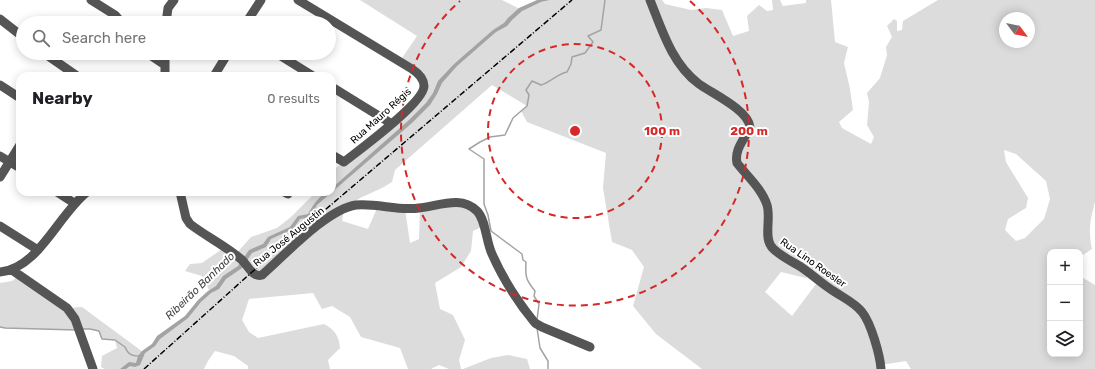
<!DOCTYPE html>
<meta charset="utf-8">
<style>
body{margin:0;font-family:Rubik,sans-serif;background:#f6f6f6;color:#202124}
.controls{position:absolute;right:12px;bottom:12px;display:grid;overflow:hidden;border-radius:8px;box-shadow:0 2px 10px #0003}
.controls button{width:36px;height:36px;display:grid;place-items:center;padding:0;border:0;border-bottom:1px solid #e0e0e0;background:#fff;color:#202124;font:20px sans-serif}
.compass{position:absolute;left:999px;top:12px;width:36px;height:36px;border-radius:50%;background:#fff;box-shadow:0 2px 10px #0003;rotate:122deg}
.list{margin:0;padding:0;list-style:none}
h2{display:flex;justify-content:space-between;align-items:center;height:52px;margin:0;padding:0 16px;font-size:17px}
h2 small{font-size:13px;font-weight:400;color:#757577}
.icon{flex:none;width:22px;height:22px;fill:none;stroke:currentColor;stroke-width:2;stroke-linecap:round;stroke-linejoin:round}
.map{position:relative;flex:none;width:1095px;height:369px;overflow:hidden}
.search{position:absolute;background:#fff;box-shadow:0 2px 10px #0003;left:16px;top:16px;width:320px;height:44px;display:flex;align-items:center;gap:10px;box-sizing:border-box;padding:0 14px;border-radius:22px;color:#757577;font-size:15px}
.panel{position:absolute;background:#fff;box-shadow:0 2px 10px #0003;left:16px;top:72px;width:320px;height:124px;border-radius:12px}
.map>svg:first-child{display:block}
</style>
<div class="map">
<svg width="1095" height="369" viewBox="0 0 1095 369">
<rect width="100%" height="100%" fill="#fff"/>
<!-- green -->
<path fill="#dcdcdc" fill-rule="evenodd" d="M 360,0 L 502,0 L 522,10 L 541,2 L 550,0 L 662,0 L 665,4 L 691,10 L 706,8 L 722,10 L 733,36 L 749,31 L 747,16 L 759,5 L 767,11 L 773,10 L 772,0 L 780,0 L 783,6 L 806,3 L 806,0 L 831,0 L 835,42 L 848,47 L 844,63 L 850,89 L 853,110 L 839,122 L 842,128 L 871,144 L 874,137 L 867,125 L 869,102 L 867,93 L 880,78 L 887,55 L 886,47 L 892,37 L 887,26 L 894,19 L 897,21 L 897,31 L 902,30 L 903,21 L 938,0 L 1095,0 L 1095,202 C 1090,221 1088,230 1092,249 L 1080,257 L 1080,252 L 1050,252 L 1050,354 L 1080,354 L 1080,276 L 1095,285 L 1095,369 L 911,369 L 906,361 L 881,365 L 879,369 L 702,369 L 656,334 L 633,306 L 644,267 L 632,250 L 612,242 L 603,188 L 606,153 L 527,122 L 521,111 L 527,106 L 492,85 L 395,170 L 392,182 L 382,188 L 360,198 L 344,209 L 342,221 L 368,229 L 378,206 L 405,209 L 410,243 L 419,239 L 420,208 L 470,206 L 484,226 L 473,231 L 471,251 L 461,267 L 435,283 L 440,309 L 453,315 L 465,340 L 459,360 L 461,369 L 449,369 L 439,365 L 431,369 L 408,369 L 400,348 L 361,337 L 350,317 L 332,306 L 322,309 L 313,293 L 249,299 L 242,320 L 249,332 L 258,338 L 324,324 C 335,330 339,336 340,348 L 328,360 L 330,369 L 248,369 L 248,366 L 234,356 L 215,351 L 208,361 L 204,369 L 105,369 L 101,367 L 102,356 L 117,348 L 115,340 L 102,339 L 98,331 L 90,329 L 77,330 L 5,328 L 0,327 L 0,283 L 12,281 L 20,275 L 67,308 L 82,307 L 143,352 L 159,338 L 187,317 L 210,292 L 202,276 L 185,271 L 190,264 L 202,263 L 225,247 L 235,255 L 251,237 L 277,228 L 291,217 L 316,192 L 332,192 L 332,171 L 392,124 L 424,85 L 400,61 L 417,36 ZM 1005,18 L 1029,18 L 1029,42 L 1005,42 ZM 1004,150 L 1016,154 L 1046,181 L 1050,199 L 1044,219 L 1025,238 L 1016,241 L 1005,230 L 1008,219 L 1026,208 L 1028,198 L 1006,162 ZM 781,272 L 806,278 L 810,273 L 819,280 L 792,316 L 765,292 Z
M 508,355 L 527,359 L 530,369 L 463,369 L 491,358 Z"/>
<!-- water -->
<path fill="#a3a3a3" d="M 537,0 L 550,0 L 541,2 L 522,11 L 512,20 L 507,26 L 496,32 L 457,66 L 442,83 L 437,94 L 430,105 L 412,123 L 317,205 L 311,217 L 300,219 L 293,229 L 271,239 L 266,247 L 252,253 L 242,268 L 226,279 L 219,289 L 211,293 L 201,302 L 188,318 L 160,339 L 155,346 L 145,353 L 140,365 L 135,367 L 130,366 L 126,369 L 120,369 L 129,362 L 136,363 L 138,356 L 142,351 L 152,344 L 157,336 L 185,316 L 198,300 L 208,291 L 216,286 L 223,276 L 238,266 L 249,250 L 263,244 L 268,237 L 290,227 L 298,216 L 308,214 C 313,205 321,192 332,192 L 332,188 L 409,120 L 426,103 L 433,93 L 438,81 L 454,64 L 493,30 L 504,23 L 508,18 L 519,8 Z"/>
<g fill="none" stroke-linecap="round" stroke-linejoin="round">
<!-- stream -->
<path stroke="#a3a3a3" stroke-width="1.5" d="M 537,320 L 539,304 L 534,296 L 535,291 C 526,280 525,277 526,262 L 523,260 L 522,254 L 491,231 L 488,215 L 484,204 L 484,159 L 469,149 L 480,142 L 490,137 L 505,135 L 513,118 L 527,106 L 529,95 L 526,90 L 532,81 L 541,85 C 551,82 557,74 567,72 L 571,64 L 572,57 L 585,53 L 593,42 L 588,36 L 601,30 L 605,0
M 0,327 L 5,328 L 76,330
M 537,328 L 540,348 L 548,361 L 548,369
M 81,329 L 90,329 L 99,331 L 102,339 L 115,340 L 125,347 C 128,354 131,356 139,356"/>
<!-- minor -->
<path stroke="#555" stroke-width="9" d="M 91,0 L 115,15 L 122,23
M 298,0 L 412,69 C 418,73 424,78 424,86 C 424,103 359,150 344,162 L 332,155
M 650,0 C 662,30 672,64 699,84 C 713,94 748,110 750,127 C 745,139 734,149 737,163 C 747,176 762,189 767,205 C 771,218 764,236 771,246 C 776,254 793,262 801,267 C 813,275 823,285 835,292 C 844,298 855,303 862,312 C 871,323 880,355 881,369
M 0,19 L 23,37
M 166,23 L 168,8 L 174,0
M 246,23 L 261,0
M 44,53 L 77,76
M 147,53 L 165,65
M 276,53 L 313,76
M 165,76 L 165,53
M 214,76 L 228,53
M 0,85 L 20,98
M 332,87 L 392,124
M 0,156 L 20,168
M 0,177 L 20,145
M 57,192 L 74,203
M 180,192 L 186,218 L 190,224 C 207,237 226,246 242,260 C 248,266 253,278 262,275 C 284,256 327,209 356,205 C 377,203 398,211 419,208 C 439,206 461,195 477,211 C 486,220 486,242 492,254 C 503,279 517,301 535,323 L 542,327 L 590,347
M 284,192 L 288,194
M 0,226 L 38,250
M 12,270 L 67,308 L 75,319 L 93,369
M 0,272 C 38,269 58,215 87,192"/>
<!-- rail -->
<path stroke="#000" stroke-width="1.5" stroke-dasharray="6 2 1 2" stroke-linecap="butt" d="M 144,369 L 252,272 L 572,0"/>
</g>
<!-- distance rings -->
<g fill="none" stroke="#d62828" stroke-width="2" stroke-dasharray="7 5">
<circle cx="575" cy="131" r="87"/>
<path d="M690 1A174 174 0 1 1 460 1"/>
</g>
<g text-anchor="middle" dominant-baseline="central" stroke-width="4" stroke-linejoin="round" paint-order="stroke">
<!-- street labels -->
<g font-size="10" fill="#000" stroke="#fff">
<text transform="translate(381 116) rotate(-42)">Rua Mauro Régis</text>
<text transform="translate(289 237) rotate(-39)">Rua José Augustin</text>
<text transform="translate(813 263) rotate(35)">Rua Lino Roesler</text>
</g>
<!-- water labels -->
<g font-size="11" font-style="italic" fill="#444" stroke="#fff">
<text transform="translate(200 286) rotate(-44)">Ribeirão Banhado</text>
</g>
</g>
<circle cx="575" cy="131" r="6" fill="#d62828" stroke="#fff" stroke-width="2"/>
<g font-size="12" text-anchor="middle" font-weight="bold" fill="#d62828" stroke="#fff" stroke-width="4" stroke-linejoin="round" paint-order="stroke">
<text x="662" y="135">100 m</text>
<text x="749" y="135">200 m</text>
</g>
</svg>
<div class="controls">
<button>+</button>
<button>−</button>
<button><svg class="icon" aria-label="layers" viewBox="0 0 24 24"><path d="M12 4l9 5-9 5-9-5zM3 14l9 5 9-5"/></svg></button>
</div>
<svg class="compass" viewBox="-18 -18 36 36"><path d="M0-13l5 13h-10z" fill="#e53935"/><path d="M0 13l5-13h-10z" fill="#757577"/></svg>
<div class="search"><svg class="icon" aria-label="search" viewBox="0 0 24 24"><circle cx="10" cy="10" r="6"/><path d="M15 15l6 6"/></svg>Search here</div>
<section class="panel">
<h2>Nearby<small>0 results</small></h2>
<ul class="list">
</ul>
</section>
</div>
